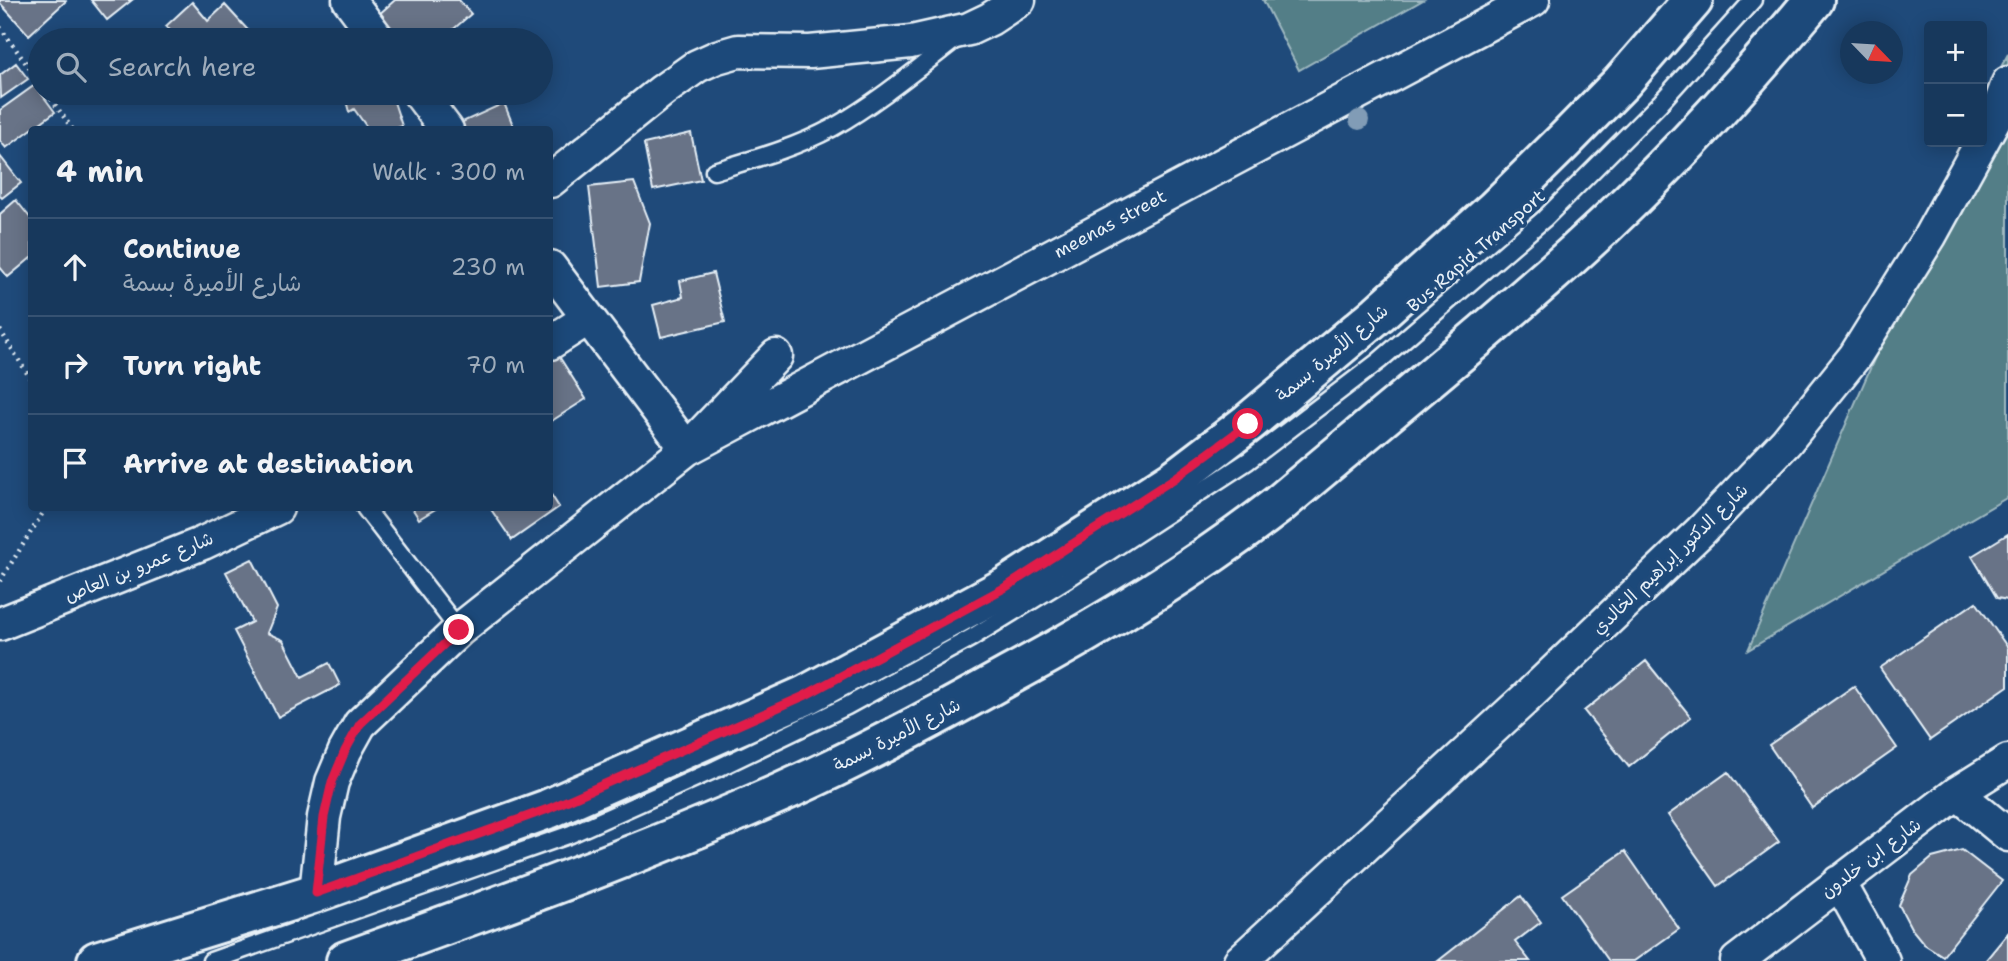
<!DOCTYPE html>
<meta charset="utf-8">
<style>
body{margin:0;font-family:"Shantell Sans","Playpen Sans Arabic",sans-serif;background:#244365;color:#f1f3f6}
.controls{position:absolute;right:21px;top:21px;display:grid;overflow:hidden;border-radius:7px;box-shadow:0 4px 18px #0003}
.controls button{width:63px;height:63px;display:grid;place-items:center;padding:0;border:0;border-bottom:2px solid #365272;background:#17385c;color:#f1f3f6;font:35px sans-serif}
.compass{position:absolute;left:1840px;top:21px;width:63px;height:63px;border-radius:50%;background:#17385c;box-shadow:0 4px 18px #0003;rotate:115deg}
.stop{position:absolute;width:21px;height:21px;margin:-16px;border:5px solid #e11d48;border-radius:50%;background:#fff}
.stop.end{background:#e11d48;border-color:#fff;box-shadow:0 2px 7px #0008}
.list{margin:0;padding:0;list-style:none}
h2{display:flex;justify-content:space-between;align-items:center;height:91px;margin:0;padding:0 28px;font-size:30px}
h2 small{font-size:23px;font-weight:400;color:#9eacbb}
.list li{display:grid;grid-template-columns:46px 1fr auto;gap:21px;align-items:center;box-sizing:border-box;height:98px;padding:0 28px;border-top:2px solid #365272}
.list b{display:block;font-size:26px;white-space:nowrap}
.list p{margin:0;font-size:23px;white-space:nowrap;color:#9eacbb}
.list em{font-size:23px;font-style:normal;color:#9eacbb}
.icon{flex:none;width:38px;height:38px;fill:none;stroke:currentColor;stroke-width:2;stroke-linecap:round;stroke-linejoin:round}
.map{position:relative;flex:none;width:2008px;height:961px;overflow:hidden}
.search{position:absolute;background:#17385c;box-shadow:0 4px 18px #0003;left:28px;top:28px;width:525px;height:77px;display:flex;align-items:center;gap:18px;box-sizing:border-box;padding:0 24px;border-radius:38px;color:#9eacbb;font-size:26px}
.panel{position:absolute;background:#17385c;box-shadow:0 4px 18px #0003;left:28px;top:126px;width:525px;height:385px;border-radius:7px}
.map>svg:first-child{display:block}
</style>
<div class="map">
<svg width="2008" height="961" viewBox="0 0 2008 961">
<rect width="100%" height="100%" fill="#1f4a7a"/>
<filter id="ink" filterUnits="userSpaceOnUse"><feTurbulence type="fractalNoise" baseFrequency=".0143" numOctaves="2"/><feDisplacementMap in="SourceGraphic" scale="14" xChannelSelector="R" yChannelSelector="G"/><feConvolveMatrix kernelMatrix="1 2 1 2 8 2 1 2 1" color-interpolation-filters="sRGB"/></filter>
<g filter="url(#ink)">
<!-- green -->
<path fill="#537e87" stroke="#9eb8c0" stroke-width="2" d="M 1263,0 L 1423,0 L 1299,70 Z
M 2008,54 L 2008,497 L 1748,650 L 2001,67 Z"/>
<!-- building -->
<path fill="#687387" stroke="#e8f1f8" stroke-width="2" d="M 0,0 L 65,0 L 66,1 L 29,35 L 0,3 Z
M 91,0 L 132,0 L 107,20 Z
M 395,0 L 459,0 L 471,14 L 441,40 L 400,40 L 378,15 Z
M 192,2 L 208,21 L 225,5 L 257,40 L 179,40 L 166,26 Z
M 16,63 L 28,79 L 1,98 L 0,75 Z
M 35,85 L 55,112 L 6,148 L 0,141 L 0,110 Z
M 344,93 L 391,93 L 402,126 L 392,130 L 379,130 L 378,127 L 369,130 L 354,109 L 349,112 Z
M 442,93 L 495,93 L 445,106 Z
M 504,103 L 515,130 L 460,130 L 458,124 Z
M 691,133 L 701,180 L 653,190 L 644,144 Z
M 0,156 L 21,183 L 2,198 L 0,196 Z
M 634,182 L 650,223 L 639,282 L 601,287 L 589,187 Z
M 16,200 L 32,220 L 32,257 L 8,277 L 0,267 L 0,214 Z
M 713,273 L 725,322 L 661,337 L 653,305 L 683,297 L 680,281 Z
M 555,350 L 586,399 L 550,422 L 550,354 Z
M 550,493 L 559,507 L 512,540 L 490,508 L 550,508 Z
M 412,508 L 437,508 L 419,519 Z
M 2008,534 L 2008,600 L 1997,598 L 1972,556 Z
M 252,559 L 277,608 L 267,633 L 283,640 L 302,677 L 329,663 L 340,685 L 278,717 L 234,631 L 252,622 L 226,572 Z
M 1976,602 L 2008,648 L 2008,686 L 1930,740 L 1880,668 Z
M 1646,661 L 1691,717 L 1629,767 L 1584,711 Z
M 1854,686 L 1897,748 L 1812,808 L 1769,745 Z
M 1728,772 L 1779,842 L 1718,886 L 1668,815 Z
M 1962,850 L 2002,881 L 1943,956 L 1924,944 L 1911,928 L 1899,905 L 1912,875 L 1932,858 Z
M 1625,851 L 1679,929 L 1634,961 L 1609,961 L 1562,895 Z
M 1521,896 L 1541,922 L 1515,942 L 1530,961 L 1438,961 Z
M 2008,933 L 2008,961 L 1985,961 Z"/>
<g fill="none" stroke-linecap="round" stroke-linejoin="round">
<!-- lane casing -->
<g stroke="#e8f1f8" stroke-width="21">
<path id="lane" d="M 714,171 C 754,159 795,148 832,128 C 876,103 916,70 956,39
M 365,508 L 459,630
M 211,961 L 571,834 L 716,769 L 847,706 L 971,638 L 1067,579 L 1248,461 L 1379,361 L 1544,219 L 1660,103 L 1753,0"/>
</g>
<!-- street casing -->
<g stroke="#e8f1f8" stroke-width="37">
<path id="street" d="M 349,0 L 379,40
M 419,93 L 447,130
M 550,181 L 662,91 L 697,66 L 717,57 L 738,51 L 810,52 L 911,42 L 969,29 L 990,19 L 1019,0
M 550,267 L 687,449 L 1533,0
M 550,343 L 587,319
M 0,624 L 203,543 L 277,508
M 1957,793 L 2008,835
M 1839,882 L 1883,961
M 316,893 L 324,817 L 332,782 L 345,751 L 360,724 L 459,630 L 687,449 L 776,356
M 1240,961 L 1526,698 L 1701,531 L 1786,442 L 1855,356 L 1930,236 L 1996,116 L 2008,83
M 1737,961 L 1957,793 L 2008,761"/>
</g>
<!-- primary casing -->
<g stroke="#e8f1f8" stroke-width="44">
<path id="primary" d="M 97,961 L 316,893 L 548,809 L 804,696 L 1006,587 L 1176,478 L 1248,423 L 1378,314 L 1494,210 L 1564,141 L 1622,82 L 1693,0
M 346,961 C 492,908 638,856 780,793 C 859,758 935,717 1010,675 C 1103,625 1194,570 1278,505 C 1377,421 1480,339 1577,251 C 1662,174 1741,88 1814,0"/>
</g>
<!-- path -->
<path stroke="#e8f1f8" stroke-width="4.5" stroke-dasharray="2 5" stroke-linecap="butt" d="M 0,27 L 40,83
M 47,93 L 73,130
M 0,330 L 32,381
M 0,581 L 46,508"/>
<!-- lane -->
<use href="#lane" stroke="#1f4a7a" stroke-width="16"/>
<!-- street -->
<use href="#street" stroke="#1f4a7a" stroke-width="32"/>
<!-- primary -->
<use href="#primary" stroke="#1f4a7a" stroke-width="38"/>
</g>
<!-- trees -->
<circle fill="#819cb6" cx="1359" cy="120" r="10"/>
</g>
<g fill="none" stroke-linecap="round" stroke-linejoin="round" filter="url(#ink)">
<!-- route -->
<path stroke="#e11d48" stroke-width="9" d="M 459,630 L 360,724 L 345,751 L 332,782 L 324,817 L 316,893 L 548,809 L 804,696 L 1006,587 L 1175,478 L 1248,424"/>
</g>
<g text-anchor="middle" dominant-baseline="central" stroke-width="7" stroke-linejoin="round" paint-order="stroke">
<!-- street labels -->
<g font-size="18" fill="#e8f1f8" stroke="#1f4a7a">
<text transform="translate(1110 224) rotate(-28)">meenas street</text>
<text transform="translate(1476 251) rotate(-41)">Bus Rapid Transport</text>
<text transform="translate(1332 353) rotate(-40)">شارع الأميرة بسمة</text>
<text transform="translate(1670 559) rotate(-44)">شارع الدكتور إبراهيم الخالدي</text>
<text transform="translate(139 567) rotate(-22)">شارع عمرو بن العاص</text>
<text transform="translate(897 735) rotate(-27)">شارع الأميرة بسمة</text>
<text transform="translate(1871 858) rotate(-37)">شارع ابن خلدون</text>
</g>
</g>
</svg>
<div class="controls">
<button>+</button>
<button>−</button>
</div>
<svg class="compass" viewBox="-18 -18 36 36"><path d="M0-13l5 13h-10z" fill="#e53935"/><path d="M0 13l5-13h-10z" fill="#9eacbb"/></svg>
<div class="stop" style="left:1248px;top:424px"></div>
<div class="stop end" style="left:459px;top:630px"></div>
<div class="search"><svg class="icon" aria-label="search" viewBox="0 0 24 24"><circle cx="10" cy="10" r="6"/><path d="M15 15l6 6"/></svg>Search here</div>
<section class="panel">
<h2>4 min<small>Walk · 300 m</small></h2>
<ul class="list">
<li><svg class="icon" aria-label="ahead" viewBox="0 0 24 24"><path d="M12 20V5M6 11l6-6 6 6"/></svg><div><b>Continue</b><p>شارع الأميرة بسمة</p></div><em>230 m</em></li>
<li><svg class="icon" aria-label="right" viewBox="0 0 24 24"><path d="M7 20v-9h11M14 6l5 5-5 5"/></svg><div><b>Turn right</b></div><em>70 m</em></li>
<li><svg class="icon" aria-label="arrive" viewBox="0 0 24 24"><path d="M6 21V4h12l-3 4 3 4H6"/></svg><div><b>Arrive at destination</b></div></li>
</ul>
</section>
</div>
